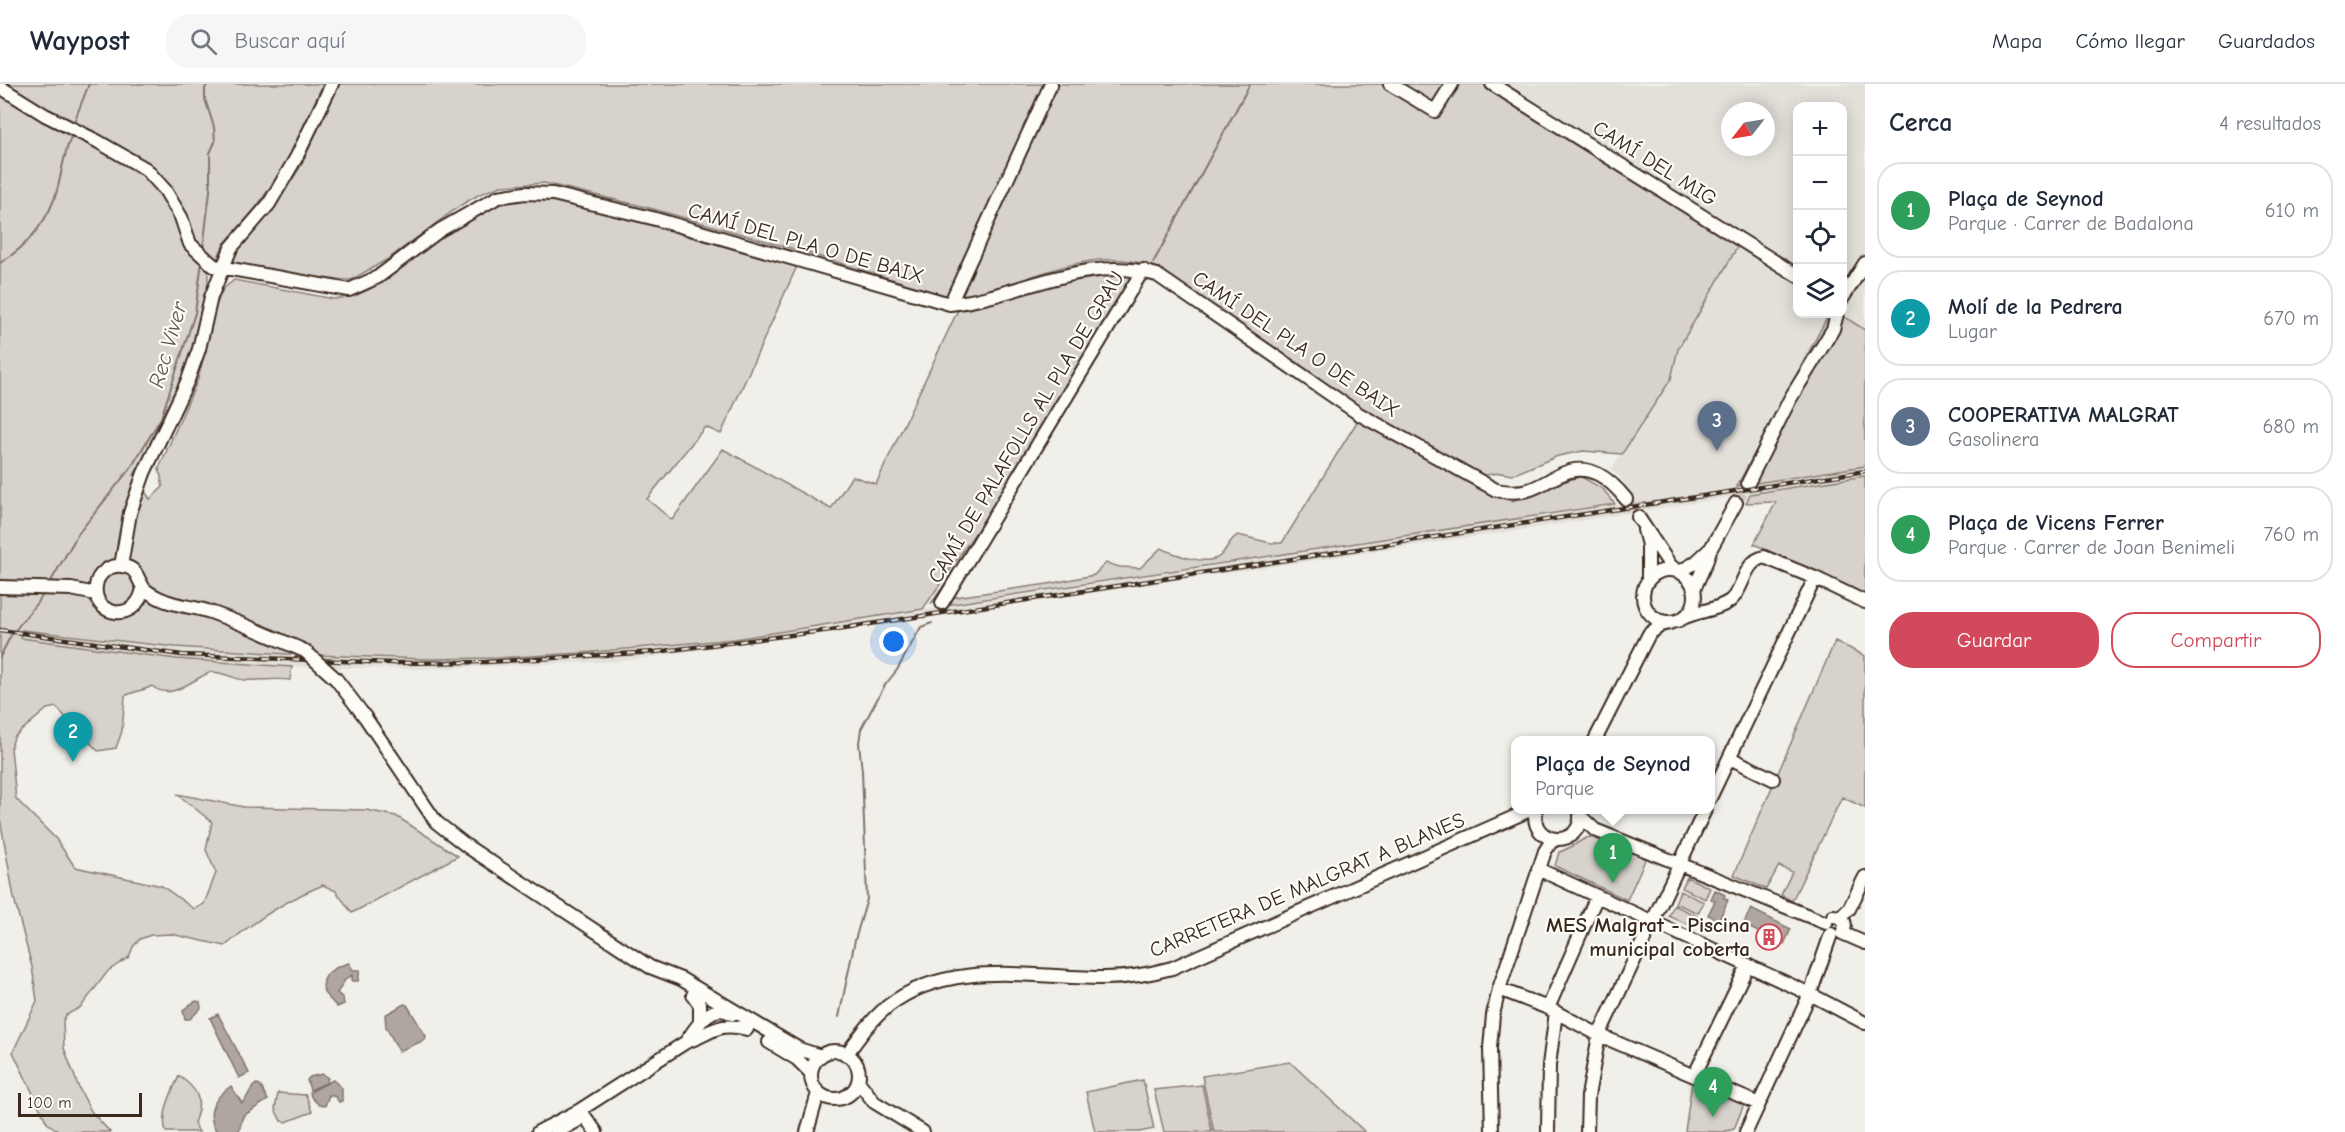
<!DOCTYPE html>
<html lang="es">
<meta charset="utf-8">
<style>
body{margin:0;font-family:"Comic Neue",sans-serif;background:#f6f6f7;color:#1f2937}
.controls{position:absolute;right:18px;top:18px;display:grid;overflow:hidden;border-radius:12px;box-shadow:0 3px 15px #0003}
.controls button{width:54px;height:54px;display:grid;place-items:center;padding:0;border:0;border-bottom:2px solid #e0e1e3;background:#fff;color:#1f2937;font:30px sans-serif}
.compass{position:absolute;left:1721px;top:18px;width:54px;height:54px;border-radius:50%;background:#fff;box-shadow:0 3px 15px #0003;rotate:239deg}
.scale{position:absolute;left:18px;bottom:15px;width:124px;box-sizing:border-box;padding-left:6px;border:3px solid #3b2a1e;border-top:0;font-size:16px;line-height:21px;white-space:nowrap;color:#3b2a1e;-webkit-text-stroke:4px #fdfcf7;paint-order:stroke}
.you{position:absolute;left:894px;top:558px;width:21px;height:21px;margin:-15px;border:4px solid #fff;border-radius:50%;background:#1a73e8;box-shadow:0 0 0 9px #1a73e833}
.badge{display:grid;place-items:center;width:39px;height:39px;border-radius:50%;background:#d1495b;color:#fff;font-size:20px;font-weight:700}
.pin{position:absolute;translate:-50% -50px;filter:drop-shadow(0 2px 3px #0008)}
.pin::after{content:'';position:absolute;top:32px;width:21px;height:18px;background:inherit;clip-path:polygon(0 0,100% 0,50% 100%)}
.popup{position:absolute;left:1511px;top:652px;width:204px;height:78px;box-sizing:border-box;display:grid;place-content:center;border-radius:12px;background:#fff;filter:drop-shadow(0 2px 4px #0005);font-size:20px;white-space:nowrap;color:#747a83}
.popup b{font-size:22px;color:#1f2937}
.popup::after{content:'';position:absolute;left:50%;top:100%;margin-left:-12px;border:12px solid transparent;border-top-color:#fff}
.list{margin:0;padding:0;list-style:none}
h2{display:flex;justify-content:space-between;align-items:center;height:78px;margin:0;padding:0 24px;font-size:26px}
h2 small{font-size:20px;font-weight:400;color:#747a83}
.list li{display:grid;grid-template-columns:39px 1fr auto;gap:18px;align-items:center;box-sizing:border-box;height:96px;margin:0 12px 12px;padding:0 12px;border:2px solid #e0e1e3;border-radius:24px}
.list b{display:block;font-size:22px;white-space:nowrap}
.list p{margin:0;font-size:20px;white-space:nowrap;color:#747a83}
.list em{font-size:20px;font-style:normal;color:#747a83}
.actions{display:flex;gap:12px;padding:18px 24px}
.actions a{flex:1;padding:14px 0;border:2px solid #d1495b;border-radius:24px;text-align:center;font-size:21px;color:#d1495b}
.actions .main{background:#d1495b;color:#fff}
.icon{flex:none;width:33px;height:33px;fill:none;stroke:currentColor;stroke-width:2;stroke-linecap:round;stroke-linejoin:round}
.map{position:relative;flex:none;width:1865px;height:1048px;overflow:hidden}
header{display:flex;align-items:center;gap:36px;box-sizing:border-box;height:84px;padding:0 30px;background:#fff;border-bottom:2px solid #e0e1e3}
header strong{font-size:28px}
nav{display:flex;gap:33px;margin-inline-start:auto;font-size:21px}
.search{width:420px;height:54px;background:#f6f6f7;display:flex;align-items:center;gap:15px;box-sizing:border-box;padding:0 21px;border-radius:24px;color:#747a83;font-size:22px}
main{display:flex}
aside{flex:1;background:#fff}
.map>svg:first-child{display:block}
</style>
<header>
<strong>Waypost</strong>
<div class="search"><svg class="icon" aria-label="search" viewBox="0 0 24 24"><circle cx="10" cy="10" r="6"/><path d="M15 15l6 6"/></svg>Buscar aquí</div>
<nav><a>Mapa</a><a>Cómo llegar</a><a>Guardados</a></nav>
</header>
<main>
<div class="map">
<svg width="1865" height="1048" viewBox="0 0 1865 1048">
<rect width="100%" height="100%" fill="#f1efea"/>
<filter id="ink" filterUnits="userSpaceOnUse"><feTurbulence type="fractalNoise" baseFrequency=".0167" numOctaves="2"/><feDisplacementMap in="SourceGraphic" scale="12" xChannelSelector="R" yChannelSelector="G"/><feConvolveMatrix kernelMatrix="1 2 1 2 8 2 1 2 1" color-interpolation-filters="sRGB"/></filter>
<g filter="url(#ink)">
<!-- built -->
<path fill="#e3e0da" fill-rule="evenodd" d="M 1491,0 L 1865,0 L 1865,246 L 1840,230 L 1842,230 L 1842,22 L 1798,22 L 1798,230 L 1829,230 L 1737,402 L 1865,382 L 1865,392 L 1528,445 L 623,577 L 420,585 L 292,583 L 176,575 L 21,554 L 21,546 L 175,563 L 287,570 L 426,575 L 497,574 L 582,569 L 735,555 L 1634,418 L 1621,394 L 1611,386 L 1671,295 L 1678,265 L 1737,162 ZM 1730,27 L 1766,27 L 1766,63 L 1730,63 Z"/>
<!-- green -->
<path fill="#d7d2cc" stroke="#897e75" stroke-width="1.5" d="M 0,0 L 323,0 L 285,82 L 255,125 L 224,160 L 217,175 L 209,173 C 207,188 209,204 206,219 C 195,279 166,340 134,391 L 150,415 L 163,403 L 159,384 L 198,295 L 216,221 L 223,205 L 234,196 L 334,215 L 355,212 L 372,204 L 456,141 L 495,119 L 527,114 L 576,120 L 798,180 L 721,350 L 705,343 L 647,415 L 672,436 L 723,365 L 831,425 L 852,392 L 876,400 L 958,226 L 1042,202 L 1121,190 L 1136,191 L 995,420 L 923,525 L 735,555 L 582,569 L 497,574 L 426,575 L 287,570 L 175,563 L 22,546 L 21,554 L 176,575 L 292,583 L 290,596 C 275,594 260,597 245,596 C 233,595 224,588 211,588 C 192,595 171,618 152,602 C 143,607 134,607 125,612 L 122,647 L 116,664 L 98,667 L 56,623 L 47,625 L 14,653 L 11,664 L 16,715 L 56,755 L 75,783 L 162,802 L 194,825 L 204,820 L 216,789 L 206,766 L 212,738 L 177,710 L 244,723 L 366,726 L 396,732 L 458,772 L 352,829 L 336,807 L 323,801 C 286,816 255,836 225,862 L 171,850 L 151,851 L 140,855 L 133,863 L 129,873 L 108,887 L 81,923 L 66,931 L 63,937 L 64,964 L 79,1004 L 91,1027 L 110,1048 L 60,1048 L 47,1039 L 13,968 L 37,917 L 32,883 L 14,814 L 0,734 Z
M 338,0 L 1391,0 L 1400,6 L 1403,0 L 1491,0 L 1738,162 L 1678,265 L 1671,295 L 1622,370 L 1583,367 L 1558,372 L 1512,391 L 1501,389 L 1478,392 L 1361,327 L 1274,268 L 1159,185 C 1084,153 1019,211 946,212 L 808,169 L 646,123 L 544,99 L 501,102 L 480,110 L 461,121 L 388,175 L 351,196 L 322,195 L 231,179 L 252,144 L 282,111 L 301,82 Z
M 1829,230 L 1840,230 L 1865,246 L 1865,382 L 1737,402 Z
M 1358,336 L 1491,411 L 1512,417 L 1580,392 L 1603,405 L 1615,420 L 946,521 L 948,514 L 1048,500 L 1094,491 L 1106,479 L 1120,483 L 1140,484 L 1161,464 C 1174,470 1207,483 1220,472 C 1227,466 1229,455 1238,451 L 1271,459 L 1282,459 Z
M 1865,392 L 1865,514 L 1754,460 L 1776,418 L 1746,419 L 1750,410 Z
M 1835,557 L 1865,572 L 1865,724 L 1842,713 L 1792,817 L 1781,811 L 1792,788 L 1779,782 L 1766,805 L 1734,791 Z
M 1590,753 L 1646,774 L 1627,816 L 1555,782 L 1559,768 C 1571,765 1580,755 1590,753 Z
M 1687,793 L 1710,804 L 1705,815 L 1682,804 Z
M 1680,807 L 1704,818 L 1698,829 L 1675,819 Z
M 1674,821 L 1697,832 L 1692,842 L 1669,832 Z
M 1290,978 L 1365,1048 L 1214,1048 L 1202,992 Z
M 179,992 C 199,1006 203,1016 194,1039 L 199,1048 L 166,1048 C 160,1030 172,1008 179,992 Z
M 1143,996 L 1154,1045 L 1139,1048 L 1095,1048 L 1086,1008 Z
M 1692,998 L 1744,1020 L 1734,1045 L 1723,1048 L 1685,1047 Z
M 1202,1001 L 1212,1048 L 1164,1048 L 1154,1006 Z
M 278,1009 L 306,1011 L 312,1028 L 286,1038 L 281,1037 L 275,1025 Z"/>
<!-- water -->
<path fill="#aea69f" stroke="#80746b" stroke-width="1.5" d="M 1715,806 L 1725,811 L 1724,814 L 1728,816 L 1719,836 L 1708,831 L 1715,817 L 1711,815 Z
M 1751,825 L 1791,845 L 1784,860 L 1743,841 Z
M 349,879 L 353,886 L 360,886 L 358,897 L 352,897 L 352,891 L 345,896 L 337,909 L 343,914 L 344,920 L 337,923 L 324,909 C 320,890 332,884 349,879 Z
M 196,917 L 200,918 L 201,924 L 190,935 L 185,935 L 183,927 L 189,921 Z
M 404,920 L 407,921 L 426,952 L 425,956 L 399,967 L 386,943 L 385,931 Z
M 218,930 L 249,989 L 239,994 L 210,934 Z
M 322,990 L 328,994 L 326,999 L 310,1006 L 307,996 L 310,993 Z
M 333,996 L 342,1004 L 342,1017 L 339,1018 L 336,1013 L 329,1011 L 325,1022 L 319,1021 L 311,1013 L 310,1008 Z
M 257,1000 L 260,1001 L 268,1016 L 243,1032 L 239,1047 L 217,1048 C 204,1029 215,1013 231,1002 L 242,1019 C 249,1014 249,1003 257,1000 Z"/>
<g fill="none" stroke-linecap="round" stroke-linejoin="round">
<!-- stream -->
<path stroke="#80746b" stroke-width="2" d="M 74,38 L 89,0
M 203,165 L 210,107 L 210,69 L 215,58 L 214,43 L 205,15 L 205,4 L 208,0
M 0,179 C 28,162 50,135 58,103 C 62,86 64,69 71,53
M 1153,179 L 1250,0
M 51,497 L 78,450 L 132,382 L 161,334 L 195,229 L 202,177
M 931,520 L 954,488
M 0,573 L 10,553 L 43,511
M 839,933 L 855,856 L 867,815 L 862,687 L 859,659 L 861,645 L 885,601 L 897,586 L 921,543 L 932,539"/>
<!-- minor-tunnel -->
<path stroke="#cdc8c1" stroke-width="12" stroke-dasharray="12 6" stroke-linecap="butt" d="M 1626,415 L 1638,433
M 1736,419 L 1748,399"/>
<!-- minor casing -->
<g stroke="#3b2a1e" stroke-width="16">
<path id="minor" d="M 1390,0 L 1435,27 L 1452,0
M 1492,0 L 1798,192
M 0,3 L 45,31 L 97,57 L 146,85 L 165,106 L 181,133 L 190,160 L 214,182 L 349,206 L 378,193 L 440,146 L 498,113 L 525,109 L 553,110 L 652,134 L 950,220 C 1020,213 1085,169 1157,191 L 1359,330 L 1496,406 C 1507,408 1517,409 1528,406 C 1540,403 1551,394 1562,390 C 1589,377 1610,395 1626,415
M 1842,215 L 1865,179
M 950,220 L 1051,0
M 1748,399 L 1790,315 L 1833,245 L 1837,230
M 1638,433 L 1670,481 L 1677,487
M 1644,446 L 1648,461 L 1648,495
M 121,482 L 130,429 L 144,389 L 188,296 L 199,265 L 211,213 L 231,164 L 269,120 L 296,74 L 332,0
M1643 512a26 26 0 1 1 52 0a26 26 0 1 1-52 0Z
M 1679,488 L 1695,479 L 1709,466
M 0,503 L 71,505 L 96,510
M 143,504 C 137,540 92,533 96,502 C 97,490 110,480 122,482 C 138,484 136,493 143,503 C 146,508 160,515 166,517 C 179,522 194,523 207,527 C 240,538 272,553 305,567
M 1694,505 L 1707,476 L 1710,466 L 1736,419
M 942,519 L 1143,186
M 1683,534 C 1698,527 1719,526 1731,516 C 1745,503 1743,478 1764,473 L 1815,494 L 1865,518
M 336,595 L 365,633 L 436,738 L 468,763 L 650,883 L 681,895 L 799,965 L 821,972
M 1595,656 L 1649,550 L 1661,541 L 1670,539
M 1730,674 L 1773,695
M 1710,714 L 1815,494
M 1536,726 C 1528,763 1585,766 1580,727
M 1580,732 L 1595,746 L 1826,839
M 1538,785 L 1810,910 L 1865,939
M 1833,832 L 1840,833 C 1846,838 1846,843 1842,849
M 1840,833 L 1849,825 L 1865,793
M 1842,849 L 1865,859
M 1499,905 L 1548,924 L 1599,951 L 1759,1020
M 693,911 L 700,921 L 700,939
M 1548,924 L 1597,812
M 686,958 C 696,943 712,916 732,930
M 769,958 L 797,975 L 811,989
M811 991a24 24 0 1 1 48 0a24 24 0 1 1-48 0Z
M 846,971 C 859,953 871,936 888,922 C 949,874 1034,894 1105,894 C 1128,894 1150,890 1172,884 L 1530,726
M 1694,992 L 1748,881
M 858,997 L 874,1018 L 923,1048
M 580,1026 L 596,1048
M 538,1048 L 580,1026 L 686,958 C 713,949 717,937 747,945
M 557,1048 L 577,1037
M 807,1048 L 818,1009
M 1492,1048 L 1490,964 L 1493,931 L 1499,905 L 1545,767 L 1551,758 L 1557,755
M 1548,1048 L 1549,981 L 1556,928
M 1587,1048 L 1588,1012 L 1599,951 L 1705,726
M 1746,1048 L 1810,910 L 1831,850"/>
</g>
<!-- minor -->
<use href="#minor" stroke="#fdfcf7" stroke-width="12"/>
<!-- rail casing -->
<g stroke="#3b2a1e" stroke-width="4.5">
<path id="rail" d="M 0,546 L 182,571 L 394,579 L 486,578 L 655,568 L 831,546 L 1865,387"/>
</g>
<!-- rail -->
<use href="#rail" stroke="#fdfcf7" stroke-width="2" stroke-dasharray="7" stroke-linecap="butt"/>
<!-- minor-bridge casing -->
<g stroke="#3b2a1e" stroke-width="16" stroke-linecap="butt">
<path id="minor-bridge" d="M 305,567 L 336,595"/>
</g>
<!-- minor-bridge -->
<use href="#minor-bridge" stroke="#fdfcf7" stroke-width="12"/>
</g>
</g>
<!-- icons -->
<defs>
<g id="building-ring" transform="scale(1.35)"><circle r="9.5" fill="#fdfcf7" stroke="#d1495b" stroke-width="1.5"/><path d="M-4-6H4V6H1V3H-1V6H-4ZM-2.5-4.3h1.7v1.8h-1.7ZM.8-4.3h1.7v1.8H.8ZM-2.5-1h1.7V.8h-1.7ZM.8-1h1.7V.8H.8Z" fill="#d1495b"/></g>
</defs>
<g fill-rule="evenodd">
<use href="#building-ring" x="1769" y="853"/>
</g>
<g text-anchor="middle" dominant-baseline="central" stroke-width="4.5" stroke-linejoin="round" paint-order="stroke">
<!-- street labels -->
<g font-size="21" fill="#3b2a1e" stroke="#fdfcf7">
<text transform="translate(1655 79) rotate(32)">CAMÍ DEL MIG</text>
<text transform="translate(806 159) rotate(16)">CAMÍ DEL PLA O DE BAIX</text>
<text transform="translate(1296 260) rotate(34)">CAMÍ DEL PLA O DE BAIX</text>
<text transform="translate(1026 343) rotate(-59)">CAMÍ DE PALAFOLLS AL PLA DE GRAU</text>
<text transform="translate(1307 801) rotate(-23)">CARRETERA DE MALGRAT A BLANES</text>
</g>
<!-- poi labels -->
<g font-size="21" font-weight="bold" fill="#3b2a1e" stroke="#fdfcf7" text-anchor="end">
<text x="1750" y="841">MES Malgrat - Piscina<tspan x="1750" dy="24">municipal coberta</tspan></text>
</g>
<!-- water labels -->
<g font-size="22" font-style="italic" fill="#63554b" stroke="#fdfcf7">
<text transform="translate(168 261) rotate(-74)">Rec Viver</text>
</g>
</g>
</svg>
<div class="controls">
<button>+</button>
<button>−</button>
<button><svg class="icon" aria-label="locate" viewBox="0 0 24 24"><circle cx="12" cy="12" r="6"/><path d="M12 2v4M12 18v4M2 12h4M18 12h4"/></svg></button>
<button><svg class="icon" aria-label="layers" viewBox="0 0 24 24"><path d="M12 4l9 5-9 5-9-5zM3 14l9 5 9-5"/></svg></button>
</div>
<svg class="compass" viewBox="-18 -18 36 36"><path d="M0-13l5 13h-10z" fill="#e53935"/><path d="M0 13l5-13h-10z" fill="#747a83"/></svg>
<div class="scale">100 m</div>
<div class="you"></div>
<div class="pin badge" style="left:1613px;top:799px;background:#2e9e5b">1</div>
<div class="popup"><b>Plaça de Seynod</b>Parque</div>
<div class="pin badge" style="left:73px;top:678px;background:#0f9aa8">2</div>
<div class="pin badge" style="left:1717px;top:367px;background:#5c6f8a">3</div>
<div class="pin badge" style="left:1713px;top:1033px;background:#2e9e5b">4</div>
</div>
<aside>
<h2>Cerca<small>4 resultados</small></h2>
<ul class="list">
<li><span class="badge" style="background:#2e9e5b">1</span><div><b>Plaça de Seynod</b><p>Parque · Carrer de Badalona</p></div><em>610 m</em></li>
<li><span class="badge" style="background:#0f9aa8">2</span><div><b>Molí de la Pedrera</b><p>Lugar</p></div><em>670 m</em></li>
<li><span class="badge" style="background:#5c6f8a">3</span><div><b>COOPERATIVA MALGRAT</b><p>Gasolinera</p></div><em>680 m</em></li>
<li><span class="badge" style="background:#2e9e5b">4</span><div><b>Plaça de Vicens Ferrer</b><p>Parque · Carrer de Joan Benimeli</p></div><em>760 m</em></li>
</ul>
<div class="actions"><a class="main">Guardar</a><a>Compartir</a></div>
</aside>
</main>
